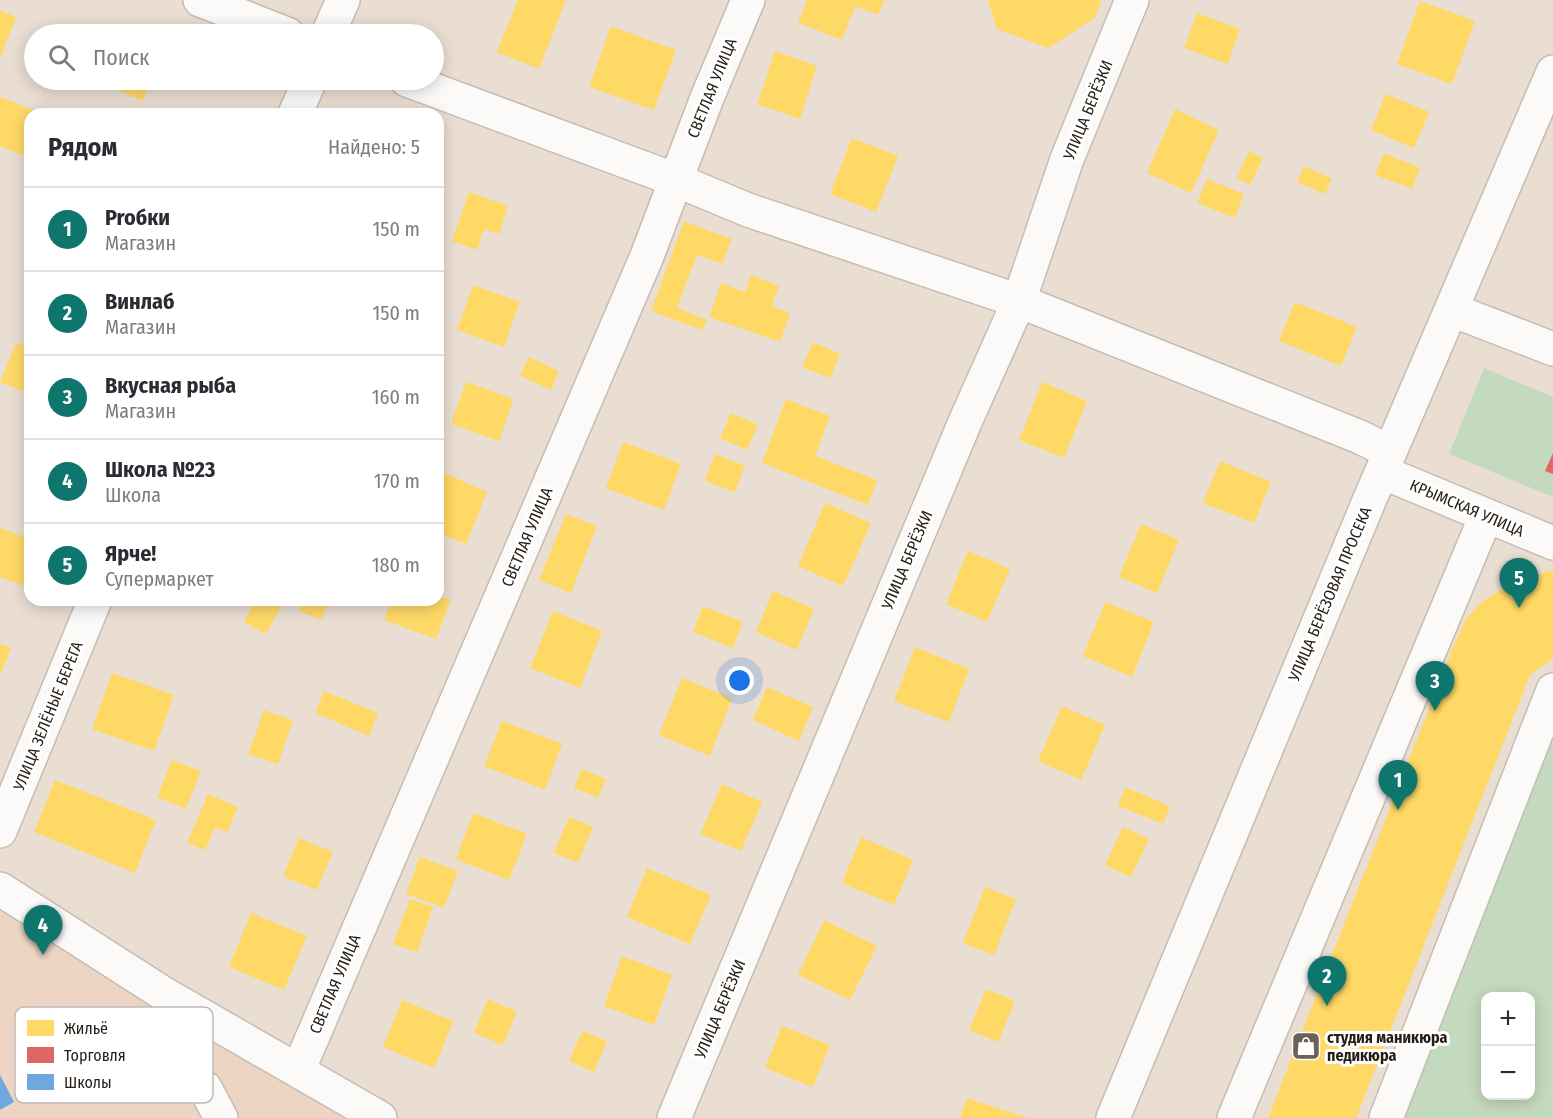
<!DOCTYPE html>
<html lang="ru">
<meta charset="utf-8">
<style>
body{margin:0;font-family:"Fira Sans Condensed",sans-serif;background:#f2f2f3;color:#2b2b33}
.controls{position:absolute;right:18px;bottom:18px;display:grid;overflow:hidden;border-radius:12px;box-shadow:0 3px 15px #0003}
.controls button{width:54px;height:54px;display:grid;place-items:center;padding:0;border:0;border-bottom:2px solid #e1e1e2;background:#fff;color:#2b2b33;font:30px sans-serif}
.you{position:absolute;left:740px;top:681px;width:21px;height:21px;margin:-15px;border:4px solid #fff;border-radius:50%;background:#1a73e8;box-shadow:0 0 0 9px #1a73e833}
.badge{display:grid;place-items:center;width:39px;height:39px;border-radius:50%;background:#0f766e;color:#fff;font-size:20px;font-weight:700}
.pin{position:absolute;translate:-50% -50px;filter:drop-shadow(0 2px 3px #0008)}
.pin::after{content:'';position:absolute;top:32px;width:21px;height:18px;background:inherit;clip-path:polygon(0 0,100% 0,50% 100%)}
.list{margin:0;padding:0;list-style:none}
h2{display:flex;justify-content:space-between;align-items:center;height:78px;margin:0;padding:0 24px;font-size:26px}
h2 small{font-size:20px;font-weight:400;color:#7c7c81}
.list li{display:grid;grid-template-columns:39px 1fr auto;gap:18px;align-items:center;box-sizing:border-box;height:84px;padding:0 24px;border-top:2px solid #e1e1e2}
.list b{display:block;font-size:22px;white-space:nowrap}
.list p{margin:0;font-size:20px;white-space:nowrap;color:#7c7c81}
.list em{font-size:20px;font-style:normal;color:#7c7c81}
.icon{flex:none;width:33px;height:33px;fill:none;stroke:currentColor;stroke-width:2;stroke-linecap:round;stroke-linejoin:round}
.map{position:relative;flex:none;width:1553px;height:1118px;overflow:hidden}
.search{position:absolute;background:#fff;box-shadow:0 3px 15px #0003;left:24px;top:24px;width:420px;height:66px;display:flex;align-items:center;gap:15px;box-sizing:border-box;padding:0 21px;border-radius:33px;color:#7c7c81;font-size:22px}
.panel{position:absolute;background:#fff;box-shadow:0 3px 15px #0003;left:24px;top:108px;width:420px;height:498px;border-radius:18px}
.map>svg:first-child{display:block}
</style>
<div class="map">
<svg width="1553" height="1118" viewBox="0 0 1553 1118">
<rect width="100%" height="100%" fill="#eaded2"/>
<!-- built -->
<path fill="#ecd5c2" d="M 0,899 L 357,1118 L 0,1118 Z"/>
<!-- green -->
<path fill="#c4dabe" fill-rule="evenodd" d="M 1484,368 L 1553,397 L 1553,497 L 1449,454 Z
M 1553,743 L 1553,1118 L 1392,1118 L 1523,768 ZM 1486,996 L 1530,996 L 1530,1096 L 1486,1096 Z"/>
<!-- homes -->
<path fill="#ffd966" d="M 518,0 L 566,0 L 539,69 L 497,52 Z
M 807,0 L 884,0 L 878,15 L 855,6 L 842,40 L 798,23 Z
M 988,0 L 1101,0 L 1095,18 L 1048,48 L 997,29 Z
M 1420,1 L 1475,21 L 1452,84 L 1397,64 Z
M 0,10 L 16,17 L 0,58 Z
M 1197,13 L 1240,29 L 1228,64 L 1184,48 Z
M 611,26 L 676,50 L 654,110 L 589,87 Z
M 775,51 L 817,66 L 800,119 L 757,104 Z
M 125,80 L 152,80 L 143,101 L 120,91 Z
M 1386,94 L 1429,112 L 1414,148 L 1371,130 Z
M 0,97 L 43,114 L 30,114 L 30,158 L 0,146 Z
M 1175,109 L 1219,130 L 1191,193 L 1147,173 Z
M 852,138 L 898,156 L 876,212 L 830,194 Z
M 1249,151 L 1263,158 L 1250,185 L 1237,178 Z
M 1384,153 L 1420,168 L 1412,189 L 1375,175 Z
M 1304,166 L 1332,179 L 1325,194 L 1297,182 Z
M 1207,179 L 1244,194 L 1235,218 L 1197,203 Z
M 469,192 L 508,206 L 499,234 L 484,229 L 477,250 L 452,241 Z
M 684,221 L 732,239 L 722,264 L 697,255 L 677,308 L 707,320 L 702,330 L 651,311 Z
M 751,275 L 779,286 L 772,306 L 790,313 L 780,342 L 709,317 L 721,283 L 745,292 Z
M 473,285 L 520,302 L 504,347 L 457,330 Z
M 1295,302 L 1357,327 L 1341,366 L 1279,341 Z
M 813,342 L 840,354 L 830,378 L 802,367 Z
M 16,343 L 30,348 L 30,394 L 0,382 Z
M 529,357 L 559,371 L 551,390 L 520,376 Z
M 466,382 L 514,399 L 499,441 L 451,424 Z
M 1042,382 L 1087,401 L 1064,458 L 1019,440 Z
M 786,399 L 830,416 L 815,456 L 877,480 L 868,505 L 762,463 Z
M 731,413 L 758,425 L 747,450 L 720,438 Z
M 623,442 L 681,464 L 664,510 L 606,488 Z
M 715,454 L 745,466 L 735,492 L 705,481 Z
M 1220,461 L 1271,482 L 1254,523 L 1203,503 Z
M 444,473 L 487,492 L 466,544 L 438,533 L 438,487 Z
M 825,503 L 871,523 L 843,586 L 798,566 Z
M 566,514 L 597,526 L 571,593 L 539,580 Z
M 1141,524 L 1179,540 L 1157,593 L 1119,577 Z
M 0,528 L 30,539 L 30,588 L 0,577 Z
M 968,551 L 1010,569 L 987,622 L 946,604 Z
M 1553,570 L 1553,659 L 1530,675 L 1356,1118 L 1268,1118 L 1454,645 L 1466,619 L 1484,600 L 1518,580 Z
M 773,591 L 814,609 L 797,650 L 756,632 Z
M 438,596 L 451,600 L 436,639 L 384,620 L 392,600 L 438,600 Z
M 255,600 L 265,600 L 280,608 L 266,634 L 244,622 Z
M 303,600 L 329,600 L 321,620 L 299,611 Z
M 1105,602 L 1154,622 L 1132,677 L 1083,656 Z
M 703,606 L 743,622 L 733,648 L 693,632 Z
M 553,611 L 602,631 L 580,688 L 530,668 Z
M 0,644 L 11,648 L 0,676 Z
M 915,647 L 969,669 L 949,722 L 894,701 Z
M 112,673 L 174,695 L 154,751 L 92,729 Z
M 682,678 L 732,698 L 710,756 L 659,735 Z
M 767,687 L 813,707 L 799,741 L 753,720 Z
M 324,691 L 378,713 L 369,736 L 315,713 Z
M 1062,706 L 1105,725 L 1081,780 L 1038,761 Z
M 264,710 L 293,720 L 278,764 L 248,754 Z
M 502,721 L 562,744 L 545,790 L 484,766 Z
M 172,760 L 201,771 L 186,809 L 157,797 Z
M 582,769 L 606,779 L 598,798 L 574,788 Z
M 55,780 L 156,820 L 135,873 L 34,832 Z
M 722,784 L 762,802 L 741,851 L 700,834 Z
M 1125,787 L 1170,806 L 1163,824 L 1118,806 Z
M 208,794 L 238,807 L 227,832 L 215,827 L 205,850 L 187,843 Z
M 473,813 L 527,834 L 509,880 L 456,859 Z
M 569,817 L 593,827 L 578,863 L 554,853 Z
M 1123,827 L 1149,839 L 1131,877 L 1105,865 Z
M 861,837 L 913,860 L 894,905 L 842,883 Z
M 299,838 L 333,852 L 317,890 L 283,876 Z
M 420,857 L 458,871 L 444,908 L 406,894 Z
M 647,868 L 711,895 L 690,944 L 627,917 Z
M 985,887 L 1016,899 L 994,955 L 963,943 Z
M 410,899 L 433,907 L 417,952 L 393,944 Z
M 251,913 L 307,936 L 284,990 L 229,967 Z
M 824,920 L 877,946 L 850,1000 L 798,975 Z
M 622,956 L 672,975 L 654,1025 L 604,1006 Z
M 986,989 L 1015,1001 L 998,1042 L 969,1030 Z
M 488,999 L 517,1012 L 503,1045 L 474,1033 Z
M 402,1000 L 453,1021 L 434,1068 L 383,1047 Z
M 782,1026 L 830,1045 L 813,1087 L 765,1068 Z
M 582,1031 L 607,1041 L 594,1072 L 569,1061 Z
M 967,1098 L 1028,1118 L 960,1118 Z"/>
<!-- shops -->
<path fill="#e06666" d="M 1553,453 L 1553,474 L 1545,471 Z"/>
<!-- schools -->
<path fill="#6fa8dc" d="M 0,1075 L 14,1102 L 0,1110 Z"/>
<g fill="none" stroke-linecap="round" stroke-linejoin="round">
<!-- minor casing -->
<g stroke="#c5bcb2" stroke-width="36">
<path id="minor" d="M 200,0 L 287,34
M 328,34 L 343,0
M 407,80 L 676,180 L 748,210 L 1019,301 L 1360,437 L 1390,452
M 295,114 L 310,80
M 1452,310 L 1553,349
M 1382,472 L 1553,543
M 0,831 L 95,600
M 0,889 L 161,992 L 380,1118
M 298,1071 L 647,256 L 707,98 L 748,0
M 205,1088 L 221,1118
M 674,1118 L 965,422 L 1019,301 L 1067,159 L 1132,0
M 1113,1118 L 1369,501 L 1553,72
M 1234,1118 L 1486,516
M 1386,1118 L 1553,690"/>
</g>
<!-- minor -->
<use href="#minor" stroke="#fcfaf8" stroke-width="33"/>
</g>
<!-- icons -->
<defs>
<g id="shop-square" transform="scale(1.5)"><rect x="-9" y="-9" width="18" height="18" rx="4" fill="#6b6157" stroke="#fff"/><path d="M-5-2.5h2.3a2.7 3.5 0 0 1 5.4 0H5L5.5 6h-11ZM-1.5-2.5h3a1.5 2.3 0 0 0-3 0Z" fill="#fff"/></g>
</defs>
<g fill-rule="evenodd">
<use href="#shop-square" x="1306" y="1046"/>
</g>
<g text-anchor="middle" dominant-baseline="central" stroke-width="6" stroke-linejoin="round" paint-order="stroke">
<!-- street labels -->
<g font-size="16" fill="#261d15" stroke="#fff">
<text transform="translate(712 88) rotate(-68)">СВЕТЛАЯ УЛИЦА</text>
<text transform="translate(1088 110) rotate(-68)">УЛИЦА БЕРЁЗКИ</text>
<text transform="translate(1467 508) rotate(23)">КРЫМСКАЯ УЛИЦА</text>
<text transform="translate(527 537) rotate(-67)">СВЕТЛАЯ УЛИЦА</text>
<text transform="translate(907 560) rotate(-67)">УЛИЦА БЕРЁЗКИ</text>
<text transform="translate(1330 594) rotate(-67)">УЛИЦА БЕРЁЗОВАЯ ПРОСЕКА</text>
<text transform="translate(48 716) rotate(-68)">УЛИЦА ЗЕЛЁНЫЕ БЕРЕГА</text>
<text transform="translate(335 984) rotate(-67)">СВЕТЛАЯ УЛИЦА</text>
<text transform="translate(720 1009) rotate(-67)">УЛИЦА БЕРЁЗКИ</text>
</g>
<!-- poi labels -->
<g font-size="16" font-weight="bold" fill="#261d15" stroke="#fff" text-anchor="start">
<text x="1327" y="1037">студия маникюра<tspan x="1327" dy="18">педикюра</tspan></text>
</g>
</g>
<!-- legend -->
<rect x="15" y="1007" width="198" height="96" rx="9" fill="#fff" stroke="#bebbb9" stroke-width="1.5"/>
<rect x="27" y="1020" width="27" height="16" fill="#ffd966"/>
<rect x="27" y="1047" width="27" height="16" fill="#e06666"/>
<rect x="27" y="1074" width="27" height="16" fill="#6fa8dc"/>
<g font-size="16" fill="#261d15">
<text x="64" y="1034">Жильё</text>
<text x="64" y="1061">Торговля</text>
<text x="64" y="1088">Школы</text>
</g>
</svg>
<div class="controls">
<button>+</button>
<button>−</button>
</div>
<div class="you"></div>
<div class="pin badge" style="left:1398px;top:810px">1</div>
<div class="pin badge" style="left:1327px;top:1006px">2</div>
<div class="pin badge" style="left:1435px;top:711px">3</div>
<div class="pin badge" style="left:43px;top:955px">4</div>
<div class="pin badge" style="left:1519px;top:608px">5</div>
<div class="search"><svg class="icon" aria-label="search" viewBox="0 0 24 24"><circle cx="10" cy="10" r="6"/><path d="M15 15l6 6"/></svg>Поиск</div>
<section class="panel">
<h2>Рядом<small>Найдено: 5</small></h2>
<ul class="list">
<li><span class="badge">1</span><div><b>Proбки</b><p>Магазин</p></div><em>150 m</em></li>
<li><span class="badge">2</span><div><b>Винлаб</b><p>Магазин</p></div><em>150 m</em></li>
<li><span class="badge">3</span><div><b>Вкусная рыба</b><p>Магазин</p></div><em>160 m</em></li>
<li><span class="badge">4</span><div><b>Школа №23</b><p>Школа</p></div><em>170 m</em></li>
<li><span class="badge">5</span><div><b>Ярче!</b><p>Супермаркет</p></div><em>180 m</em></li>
</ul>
</section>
</div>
